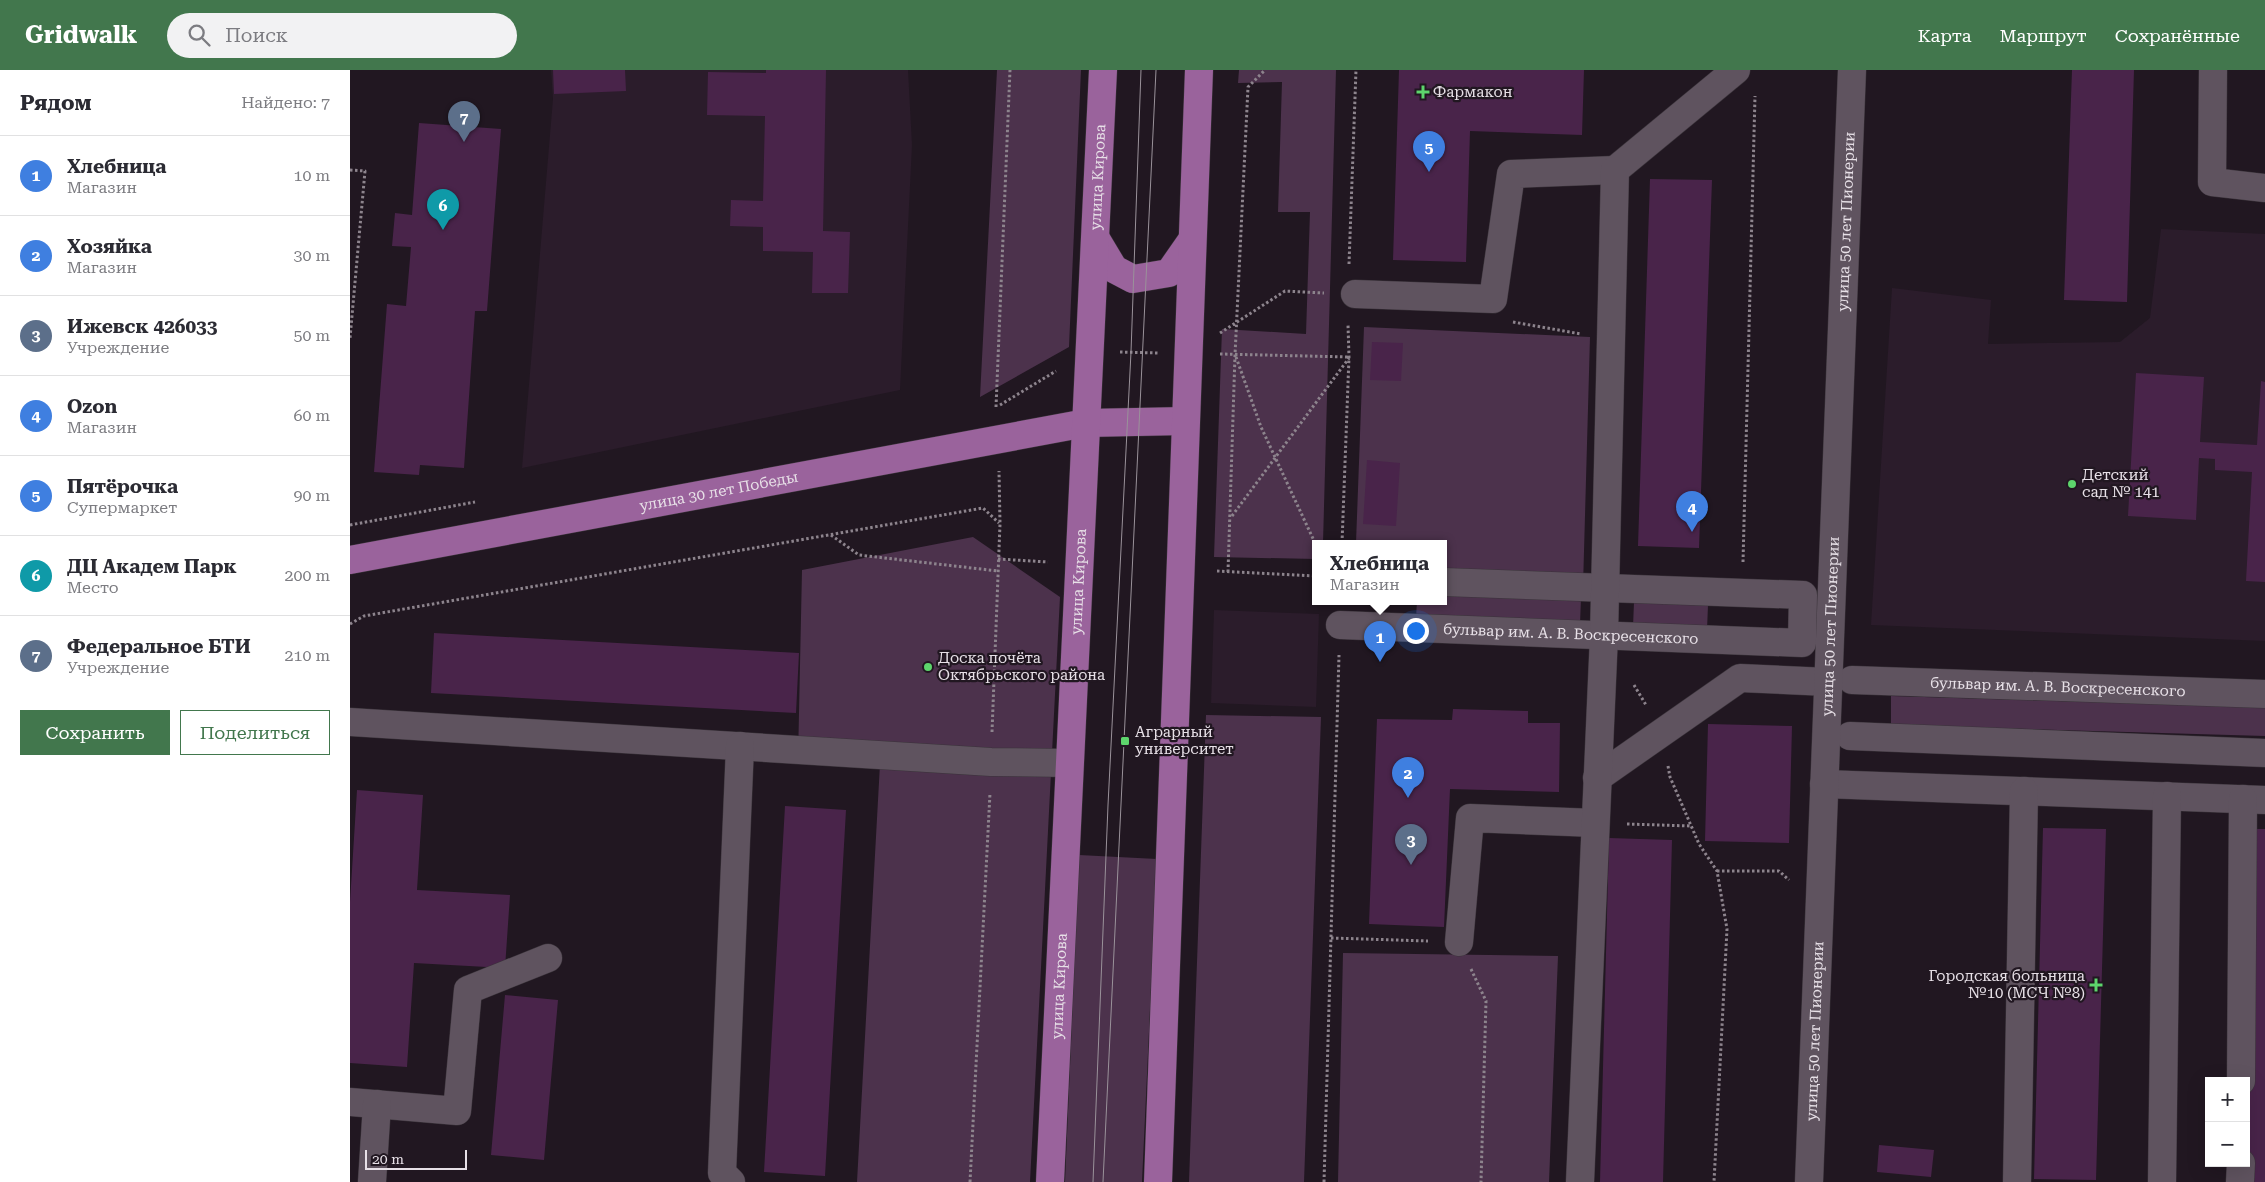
<!DOCTYPE html>
<html lang="ru">
<meta charset="utf-8">
<style>
body{margin:0;font-family:"Roboto Serif",serif;background:#f2f2f3;color:#2b2b33}
.controls{position:absolute;right:15px;bottom:15px;display:grid;overflow:hidden;border-radius:0px;box-shadow:0 5px 20px #0002}
.controls button{width:45px;height:45px;display:grid;place-items:center;padding:0;border:0;border-bottom:1px solid #e1e1e2;background:#fff;color:#2b2b33;font:25px sans-serif}
.scale{position:absolute;left:15px;bottom:12px;width:102px;box-sizing:border-box;padding-left:5px;border:2px solid #e7e0e7;border-top:0;font-size:14px;line-height:18px;white-space:nowrap;color:#e7e0e7;-webkit-text-stroke:4px #211721;paint-order:stroke}
.you{position:absolute;left:1065px;top:560px;width:18px;height:18px;margin:-12px;border:4px solid #fff;border-radius:50%;background:#1a73e8;box-shadow:0 0 0 8px #1a73e833}
.badge{display:grid;place-items:center;width:32px;height:32px;border-radius:50%;background:#42774d;color:#fff;font-size:16px;font-weight:700}
.pin{position:absolute;translate:-50% -41px;filter:drop-shadow(0 1px 2px #0008)}
.pin::after{content:'';position:absolute;top:26px;width:18px;height:15px;background:inherit;clip-path:polygon(0 0,100% 0,50% 100%)}
.popup{position:absolute;left:962px;top:470px;width:135px;height:65px;box-sizing:border-box;display:grid;place-content:center;border-radius:0px;background:#fff;filter:drop-shadow(0 1px 4px #0005);font-size:16px;white-space:nowrap;color:#7c7c81}
.popup b{font-size:19px;color:#2b2b33}
.popup::after{content:'';position:absolute;left:50%;top:100%;margin-left:-10px;border:10px solid transparent;border-top-color:#fff}
.list{margin:0;padding:0;list-style:none}
h2{display:flex;justify-content:space-between;align-items:center;height:65px;margin:0;padding:0 20px;font-size:21px}
h2 small{font-size:16px;font-weight:400;color:#7c7c81}
.list li{display:grid;grid-template-columns:32px 1fr auto;gap:15px;align-items:center;box-sizing:border-box;height:80px;padding:0 20px;border-top:1px solid #e1e1e2}
.list b{display:block;font-size:19px;white-space:nowrap}
.list p{margin:0;font-size:16px;white-space:nowrap;color:#7c7c81}
.list em{font-size:16px;font-style:normal;color:#7c7c81}
.actions{display:flex;gap:10px;padding:15px 20px}
.actions a{flex:1;padding:11px 0;border:1px solid #42774d;border-radius:0px;text-align:center;font-size:18px;color:#42774d}
.actions .main{background:#42774d;color:#fff}
.icon{flex:none;width:28px;height:28px;fill:none;stroke:currentColor;stroke-width:2;stroke-linecap:round;stroke-linejoin:round}
.map{position:relative;flex:none;width:1915px;height:1112px;overflow:hidden}
header{display:flex;align-items:center;gap:30px;box-sizing:border-box;height:70px;padding:0 25px;background:#42774d;color:#fff}
header strong{font-size:24px}
nav{display:flex;gap:28px;margin-inline-start:auto;font-size:18px}
.search{width:350px;height:45px;background:#f2f2f3;display:flex;align-items:center;gap:12px;box-sizing:border-box;padding:0 18px;border-radius:28px;color:#7c7c81;font-size:19px}
main{display:flex}
aside{flex:1;background:#fff}
.map>svg:first-child{display:block}
</style>
<header>
<strong>Gridwalk</strong>
<div class="search"><svg class="icon" aria-label="search" viewBox="0 0 24 24"><circle cx="10" cy="10" r="6"/><path d="M15 15l6 6"/></svg>Поиск</div>
<nav><a>Карта</a><a>Маршрут</a><a>Сохранённые</a></nav>
</header>
<main>
<aside>
<h2>Рядом<small>Найдено: 7</small></h2>
<ul class="list">
<li><span class="badge" style="background:#3f7fe0">1</span><div><b>Хлебница</b><p>Магазин</p></div><em>10 m</em></li>
<li><span class="badge" style="background:#3f7fe0">2</span><div><b>Хозяйка</b><p>Магазин</p></div><em>30 m</em></li>
<li><span class="badge" style="background:#5c6f8a">3</span><div><b>Ижевск 426033</b><p>Учреждение</p></div><em>50 m</em></li>
<li><span class="badge" style="background:#3f7fe0">4</span><div><b>Ozon</b><p>Магазин</p></div><em>60 m</em></li>
<li><span class="badge" style="background:#3f7fe0">5</span><div><b>Пятёрочка</b><p>Супермаркет</p></div><em>90 m</em></li>
<li><span class="badge" style="background:#0f9aa8">6</span><div><b>ДЦ Академ Парк</b><p>Место</p></div><em>200 m</em></li>
<li><span class="badge" style="background:#5c6f8a">7</span><div><b>Федеральное БТИ</b><p>Учреждение</p></div><em>210 m</em></li>
</ul>
<div class="actions"><a class="main">Сохранить</a><a>Поделиться</a></div>
</aside>
<div class="map">
<svg width="1915" height="1112" viewBox="0 0 1915 1112">
<rect width="100%" height="100%" fill="#211721"/>
<!-- built -->
<path fill="#2b1c2b" d="M 201,0 L 558,0 L 562,75 L 550,320 L 172,398 L 203,29 Z
M 1811,159 L 1915,164 L 1915,571 L 1521,555 L 1542,218 L 1641,230 L 1638,274 L 1770,272 L 1800,248 Z
M 864,540 L 969,544 L 966,637 L 861,633 Z"/>
<!-- green -->
<path fill="#4c324c" d="M 647,0 L 731,0 L 719,277 L 630,327 Z
M 889,0 L 986,0 L 973,473 L 966,473 L 966,489 L 864,487 L 872,259 L 956,264 L 960,142 L 928,142 L 932,12 L 888,13 Z
M 1014,257 L 1240,267 L 1233,517 L 1094,512 L 1094,473 L 1006,473 Z
M 623,467 L 710,527 L 680,1112 L 507,1112 L 530,694 L 448,690 L 452,500 Z
M 1094,524 L 1231,528 L 1230,554 L 1066,548 L 1067,531 L 1094,531 Z
M 1284,532 L 1358,535 L 1357,560 L 1283,557 Z
M 1541,626 L 1915,637 L 1915,666 L 1541,655 Z
M 856,645 L 971,647 L 954,1112 L 839,1112 Z
M 729,785 L 807,789 L 792,1112 L 715,1112 Z
M 993,883 L 1208,886 L 1199,1112 L 988,1112 Z"/>
<!-- building -->
<path fill="#49244a" d="M 203,0 L 275,0 L 276,21 L 204,24 Z
M 416,0 L 476,0 L 473,161 L 500,162 L 498,223 L 462,223 L 463,182 L 413,181 L 413,157 L 380,156 L 381,130 L 413,131 L 415,46 L 357,45 L 358,2 L 416,3 Z
M 1049,0 L 1234,0 L 1232,65 L 1120,61 L 1116,192 L 1043,190 Z
M 1722,0 L 1784,0 L 1777,232 L 1714,230 Z
M 69,53 L 151,59 L 137,241 L 125,241 L 114,398 L 70,395 L 69,405 L 24,402 L 37,234 L 56,236 L 61,177 L 42,176 L 45,143 L 62,145 Z
M 1300,109 L 1362,110 L 1349,478 L 1288,476 Z
M 1022,272 L 1053,273 L 1051,311 L 1020,310 Z
M 1786,303 L 1854,307 L 1850,372 L 1907,375 L 1911,311 L 1915,312 L 1915,512 L 1896,511 L 1902,402 L 1865,400 L 1865,389 L 1849,388 L 1846,450 L 1778,446 Z
M 1017,390 L 1050,393 L 1046,456 L 1013,454 Z
M 84,563 L 449,583 L 446,643 L 81,623 Z
M 1103,639 L 1178,641 L 1178,653 L 1210,653 L 1209,722 L 1100,719 L 1094,857 L 1019,854 L 1027,649 L 1102,650 Z
M 1358,654 L 1442,656 L 1439,773 L 1355,771 Z
M 7,720 L 73,725 L 67,820 L 160,825 L 155,898 L 64,893 L 57,997 L 0,993 L 0,832 Z
M 435,736 L 496,740 L 475,1106 L 414,1102 Z
M 1693,758 L 1756,759 L 1746,1110 L 1684,1109 Z
M 1906,759 L 1915,759 L 1915,1112 L 1898,1112 Z
M 1259,768 L 1322,770 L 1313,1112 L 1250,1112 Z
M 155,925 L 208,930 L 194,1090 L 141,1085 Z
M 1529,1075 L 1584,1080 L 1581,1107 L 1527,1102 Z"/>
<g fill="none" stroke-linecap="round" stroke-linejoin="round">
<!-- minor casing -->
<g stroke="#3b343b" stroke-width="29">
<g id="minor">
<path d="M 1863,0 L 1862,112 L 1915,118"/>
<path d="M 1005,224 L 1143,229 L 1161,104 L 1265,100"/>
<path id="s1" d="M 990,555 L 1452,573 L 1453,525 L 1094,512"/>
<path id="s2" d="M 1502,610 L 1915,624"/>
<path d="M 0,652 L 641,692 L 719,693"/>
<path d="M 1500,666 L 1915,683"/>
<path d="M 1247,708 L 1390,608 L 1478,612"/>
<path d="M 1474,714 L 1915,730"/>
<path d="M 1109,872 L 1120,748 L 1245,753"/>
<path d="M 1891,1011 L 1893,729"/>
<path d="M 0,1032 L 107,1041 L 118,920 L 198,888"/>
<path d="M 22,1112 L 27,1034"/>
<path d="M 381,1112 L 372,1103 L 390,676"/>
<path d="M 1230,1112 L 1254,565 L 1265,100 L 1386,0"/>
<path id="s3" d="M 1459,1112 L 1502,0"/>
<path d="M 1667,1112 L 1674,721"/>
<path d="M 1812,1112 L 1817,726"/>
<path d="M 1890,1112 L 1891,1093"/>
</g>
</g>
<!-- major casing -->
<g stroke="#3b343b" stroke-width="29">
<g id="major">
<path d="M 746,169 L 764,199 L 783,209 L 819,203 L 842,170"/>
<path id="s4" d="M 0,490 L 736,353 L 835,351"/>
<path id="s5" d="M 700,1112 L 753,0"/>
<path d="M 808,1112 L 849,0"/>
</g>
</g>
<!-- path -->
<path stroke="#8d848d" stroke-width="3" stroke-dasharray="2.5 2.5" stroke-linecap="butt" d="M 0,100 L 15,101 L 0,268
M 999,194 L 1006,0
M 1163,252 L 1231,264
M 870,263 L 935,221 L 974,223
M 770,282 L 808,283
M 870,284 L 999,287
M 886,287 L 911,357 L 966,475
M 650,335 L 706,301
M 646,337 L 660,0
M 882,446 L 999,288
M 0,455 L 125,432
M 481,465 L 509,485 L 648,501
M 992,473 L 999,287 L 998,255
M 648,489 L 698,492
M 1393,492 L 1405,26
M 867,501 L 966,506
M 878,502 L 885,285 L 898,17 L 915,0
M 0,554 L 14,546 L 633,438 L 649,453
M 1284,615 L 1296,635
M 642,662 L 650,454 L 649,401
M 1318,696 L 1320,707 L 1349,774 L 1367,801 L 1377,859 L 1364,1112
M 1277,754 L 1341,756
M 1367,801 L 1429,801 L 1439,810
M 981,868 L 1078,871
M 1121,899 L 1136,931 L 1131,1112
M 620,1112 L 640,723
M 974,1112 L 989,585"/>
<!-- minor -->
<use href="#minor" stroke="#5f535f" stroke-width="28"/>
<!-- major -->
<use href="#major" stroke="#9a639c" stroke-width="28"/>
<!-- tram -->
<path stroke="#9a929a" stroke-width="1" d="M 743,1112 L 758,735 L 781,282 L 791,0
M 753,1112 L 806,0"/>
</g>
<!-- markers -->
<g fill="#5dd56c" stroke="#211721" stroke-width="2">
<path d="M1070.5 14.5h5v5h5v5h-5v5h-5v-5h-5v-5h5z"/>
<circle cx="1722" cy="414" r="5"/>
<circle cx="578" cy="597" r="5"/>
<rect x="770" y="666" width="10" height="10" rx="2.5"/>
<path d="M1743.5 907.5h5v5h5v5h-5v5h-5v-5h-5v-5h5z"/>
</g>
<g text-anchor="middle" dominant-baseline="central" stroke-width="4.5" stroke-linejoin="round" paint-order="stroke">
<!-- poi labels -->
<g font-size="15" fill="#e7e0e7" stroke="#211721" text-anchor="start">
<text x="1083" y="22">Фармакон</text>
<text x="1732" y="405">Детский<tspan x="1732" dy="17">сад № 141</tspan></text>
<text x="588" y="588">Доска почёта<tspan x="588" dy="17">Октябрьского района</tspan></text>
<text x="785" y="662">Аграрный<tspan x="785" dy="17">университет</tspan></text>
<text x="1735" y="906" text-anchor="end">Городская больница<tspan x="1735" dy="17">№10 (МСЧ №8)</tspan></text>
</g>
<!-- street labels -->
<g font-size="15" fill="#e7e0e7" stroke="#211721">
<text stroke="none"><textPath href="#s5" startOffset="1006">улица Кирова</textPath></text>
<text stroke="none"><textPath href="#s3" startOffset="961">улица 50 лет Пионерии</textPath></text>
<text stroke="none"><textPath href="#s4" startOffset="375">улица 30 лет Победы</textPath></text>
<text stroke="none"><textPath href="#s5" startOffset="601">улица Кирова</textPath></text>
<text stroke="none"><textPath href="#s3" startOffset="556">улица 50 лет Пионерии</textPath></text>
<text stroke="none"><textPath href="#s1" startOffset="231">бульвар им. А. В. Воскресенского</textPath></text>
<text stroke="none"><textPath href="#s2" startOffset="206">бульвар им. А. В. Воскресенского</textPath></text>
<text stroke="none"><textPath href="#s5" startOffset="196">улица Кирова</textPath></text>
<text stroke="none"><textPath href="#s3" startOffset="151">улица 50 лет Пионерии</textPath></text>
</g>
</g>
</svg>
<div class="controls">
<button>+</button>
<button>−</button>
</div>
<div class="scale">20 m</div>
<div class="you"></div>
<div class="pin badge" style="left:1030px;top:592px;background:#3f7fe0">1</div>
<div class="popup"><b>Хлебница</b>Магазин</div>
<div class="pin badge" style="left:1058px;top:728px;background:#3f7fe0">2</div>
<div class="pin badge" style="left:1061px;top:795px;background:#5c6f8a">3</div>
<div class="pin badge" style="left:1342px;top:462px;background:#3f7fe0">4</div>
<div class="pin badge" style="left:1079px;top:102px;background:#3f7fe0">5</div>
<div class="pin badge" style="left:93px;top:160px;background:#0f9aa8">6</div>
<div class="pin badge" style="left:114px;top:72px;background:#5c6f8a">7</div>
</div>
</main>
